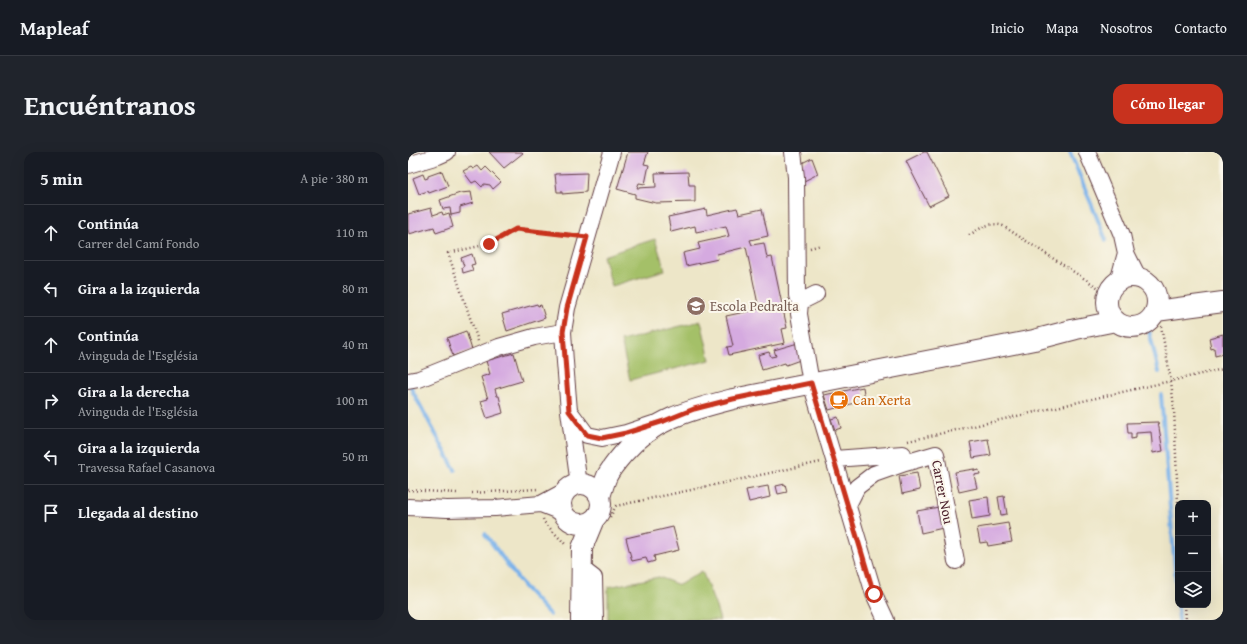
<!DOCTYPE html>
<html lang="es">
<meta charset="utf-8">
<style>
body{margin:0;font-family:"Gentium Book Plus",serif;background:#20242c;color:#f1f3f6}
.controls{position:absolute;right:12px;bottom:12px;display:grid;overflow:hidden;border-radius:8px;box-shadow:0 4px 16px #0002}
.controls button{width:36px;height:36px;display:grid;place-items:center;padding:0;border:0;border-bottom:1px solid #363941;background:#171b24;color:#f1f3f6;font:20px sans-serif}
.stop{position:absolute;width:12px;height:12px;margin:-9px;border:3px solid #c8321e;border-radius:50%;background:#fff}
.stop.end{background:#c8321e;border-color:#fff;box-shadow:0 1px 4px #0008}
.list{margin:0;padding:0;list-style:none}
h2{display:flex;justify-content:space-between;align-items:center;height:52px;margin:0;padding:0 16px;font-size:17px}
h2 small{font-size:13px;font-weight:400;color:#9ea1a6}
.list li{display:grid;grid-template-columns:26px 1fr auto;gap:12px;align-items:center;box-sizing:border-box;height:56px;padding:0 16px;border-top:1px solid #363941}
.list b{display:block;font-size:15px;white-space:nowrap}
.list p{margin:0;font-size:13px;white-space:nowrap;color:#9ea1a6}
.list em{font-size:13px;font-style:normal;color:#9ea1a6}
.icon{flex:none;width:22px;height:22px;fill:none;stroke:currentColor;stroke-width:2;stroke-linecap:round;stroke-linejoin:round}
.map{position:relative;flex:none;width:815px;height:468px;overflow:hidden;border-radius:12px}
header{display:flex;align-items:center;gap:24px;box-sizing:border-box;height:56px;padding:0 20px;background:#171b24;border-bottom:1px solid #363941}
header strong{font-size:19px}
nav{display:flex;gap:22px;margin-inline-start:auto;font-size:14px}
.intro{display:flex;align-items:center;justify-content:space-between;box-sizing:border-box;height:96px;padding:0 24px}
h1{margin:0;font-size:28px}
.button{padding:10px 18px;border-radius:12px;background:#c8321e;color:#fff;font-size:14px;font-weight:700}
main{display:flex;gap:24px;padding:0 24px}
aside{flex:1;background:#171b24;border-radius:12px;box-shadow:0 4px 16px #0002}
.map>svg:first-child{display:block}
</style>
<header>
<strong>Mapleaf</strong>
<nav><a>Inicio</a><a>Mapa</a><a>Nosotros</a><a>Contacto</a></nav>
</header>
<div class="intro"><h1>Encuéntranos</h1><a class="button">Cómo llegar</a></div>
<main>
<aside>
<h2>5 min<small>A pie · 380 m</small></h2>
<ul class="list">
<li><svg class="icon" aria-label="ahead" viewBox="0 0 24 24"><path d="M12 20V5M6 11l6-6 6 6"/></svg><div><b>Continúa</b><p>Carrer del Camí Fondo</p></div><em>110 m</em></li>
<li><svg class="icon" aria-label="left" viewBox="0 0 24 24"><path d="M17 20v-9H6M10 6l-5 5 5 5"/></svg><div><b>Gira a la izquierda</b></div><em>80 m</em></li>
<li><svg class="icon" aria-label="ahead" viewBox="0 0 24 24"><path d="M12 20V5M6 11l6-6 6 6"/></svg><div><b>Continúa</b><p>Avinguda de l'Església</p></div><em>40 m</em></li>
<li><svg class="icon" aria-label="right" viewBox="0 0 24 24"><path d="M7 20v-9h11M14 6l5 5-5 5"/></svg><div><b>Gira a la derecha</b><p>Avinguda de l'Església</p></div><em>100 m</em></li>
<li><svg class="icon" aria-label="left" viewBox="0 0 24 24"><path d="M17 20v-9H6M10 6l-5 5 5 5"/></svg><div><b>Gira a la izquierda</b><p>Travessa Rafael Casanova</p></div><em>50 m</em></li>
<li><svg class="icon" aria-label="arrive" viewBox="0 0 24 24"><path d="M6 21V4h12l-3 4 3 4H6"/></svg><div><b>Llegada al destino</b></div></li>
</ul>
</aside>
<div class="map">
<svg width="815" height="468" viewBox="0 0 815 468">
<rect width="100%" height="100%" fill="#fbf7ec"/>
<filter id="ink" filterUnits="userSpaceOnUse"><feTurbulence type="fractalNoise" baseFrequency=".025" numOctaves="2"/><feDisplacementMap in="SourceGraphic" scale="8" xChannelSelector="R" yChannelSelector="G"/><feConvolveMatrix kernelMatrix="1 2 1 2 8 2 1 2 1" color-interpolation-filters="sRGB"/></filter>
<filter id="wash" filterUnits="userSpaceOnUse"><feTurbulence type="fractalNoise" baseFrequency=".012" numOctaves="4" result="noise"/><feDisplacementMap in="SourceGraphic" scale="16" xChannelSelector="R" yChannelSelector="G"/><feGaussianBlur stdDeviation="0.9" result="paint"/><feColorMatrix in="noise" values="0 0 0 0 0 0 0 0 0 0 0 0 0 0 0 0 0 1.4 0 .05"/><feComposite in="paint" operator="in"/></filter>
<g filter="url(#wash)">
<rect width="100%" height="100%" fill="#ede6c8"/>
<!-- green -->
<path fill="#a4c067" stroke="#777049" d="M 247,87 L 257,118 L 204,134 L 195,104 Z
M 293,169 L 302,208 L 222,228 L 213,189 Z
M 294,419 L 308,455 L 312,468 L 200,468 L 200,435 L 251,425 L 271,433 Z"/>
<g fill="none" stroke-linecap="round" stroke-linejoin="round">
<!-- stream -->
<path stroke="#7ab2ea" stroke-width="4" d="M 662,0 L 698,88
M 741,179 L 751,220
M 2,232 L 5,240 L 47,318
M 753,243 L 771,468
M 77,382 L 116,435 L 142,463"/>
</g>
<g id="blocks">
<!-- building -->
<path fill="#d5aae0" d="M 81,0 L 114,0 L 115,1 L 96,16 Z
M 220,0 L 240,0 L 236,12 L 241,13 L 237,32 L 231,31 L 229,36 L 248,35 L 247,21 L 280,20 L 281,33 L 287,33 L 287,50 L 248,51 L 227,46 L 227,42 L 209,37 Z
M 516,0 L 519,0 L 541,44 L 521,54 L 498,9 Z
M 404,6 L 410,22 L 396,29 L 392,12 Z
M 70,14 L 74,19 L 78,15 L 93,30 L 85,37 L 82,33 L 76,32 L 74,35 L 68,29 L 64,31 L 55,19 L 63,15 L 65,17 Z
M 34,19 L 40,34 L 21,41 L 20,39 L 11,42 L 5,26 L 15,22 L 17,27 L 20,26 L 20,24 Z
M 179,21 L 178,40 L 154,42 L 154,40 L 149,40 L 147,22 Z
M 63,40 L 65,51 L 52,55 L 52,61 L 43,63 L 42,56 L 35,57 L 32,48 L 52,41 Z
M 23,56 L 25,63 L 34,60 L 35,63 L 41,61 L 45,75 L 28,81 L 26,75 L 1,82 L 0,77 L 0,62 Z
M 329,56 L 331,62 L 354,57 L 360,84 L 342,88 L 344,93 L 356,91 L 359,106 L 364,105 L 379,176 L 374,177 L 377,191 L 321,203 L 319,195 L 325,194 L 318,164 L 351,157 L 338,95 L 309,102 L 310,107 L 278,114 L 275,101 L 292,97 L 290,91 L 321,84 L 318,74 L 288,80 L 287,74 L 263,80 L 260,65 L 298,57 L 299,63 Z
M 64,102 L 67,112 L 63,113 L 65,118 L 55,121 L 54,115 L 56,114 L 53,106 Z
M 129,152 L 130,154 L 133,153 L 137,166 L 99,179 L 94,162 Z
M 58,179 L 64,198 L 45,204 L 39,186 Z
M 815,182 L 815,202 L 807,204 L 806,196 L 803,197 L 801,186 Z
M 390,191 L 392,208 L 378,213 L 377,211 L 354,218 L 350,203 L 361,200 L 363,205 L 368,204 L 366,198 Z
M 106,201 L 114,229 L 87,237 L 89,244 L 91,244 L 95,261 L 79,266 L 73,249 L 80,247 L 73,225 L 82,222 L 78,209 Z
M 455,235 L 457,248 L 421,258 L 416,243 Z
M 430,265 L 433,276 L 427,278 L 423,267 Z
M 750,270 L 755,299 L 745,301 L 743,280 L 728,281 L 728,286 L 723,287 L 723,281 L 720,281 L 719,271 Z
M 580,287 L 583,303 L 565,306 L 562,290 Z
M 566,317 L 566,319 L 571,318 L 572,322 L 566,323 L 569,336 L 551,340 L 547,320 Z
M 509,321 L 512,338 L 494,342 L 491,324 Z
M 377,332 L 379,340 L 370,342 L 368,334 Z
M 360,334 L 362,345 L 341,350 L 338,338 Z
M 596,344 L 599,362 L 593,363 L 590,345 Z
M 580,345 L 582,364 L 564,367 L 561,348 Z
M 531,355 L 535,376 L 513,381 L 509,359 Z
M 600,371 L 604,390 L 580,394 L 579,390 L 572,391 L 569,376 Z
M 265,375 L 271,398 L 246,404 L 247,409 L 240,411 L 238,406 L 224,409 L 218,386 Z"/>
</g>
</g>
<g filter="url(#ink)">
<use href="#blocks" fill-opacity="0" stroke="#623d43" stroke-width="1"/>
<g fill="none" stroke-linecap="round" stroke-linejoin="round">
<!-- minor casing -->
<g stroke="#623d43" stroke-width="18">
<path id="minor" d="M 385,0 L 388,25 L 389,144
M 679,0 L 714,83 L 718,101 L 730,125
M 0,13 L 30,4 L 39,0
M 710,130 L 718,101
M 408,142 L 392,150 L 391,162 L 403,231 L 466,442 L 478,468
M 0,229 L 11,227 L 91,195 L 126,185 L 155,180
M 162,260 L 179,283 L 194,286 L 218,281 L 245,272
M 426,307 L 495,302 L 497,311 L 466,322 L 449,335 L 440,353
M 497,311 L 528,302 L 548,409
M 171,333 L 161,259 L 157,210 L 155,180 L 159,156 L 204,0
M 133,352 L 159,338
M 0,355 L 39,357 L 87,356 L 133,352 L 156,361
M 173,416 L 186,426 L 187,468"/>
</g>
<!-- tertiary casing -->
<g stroke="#623d43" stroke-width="22">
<path id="tertiary" d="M699 150a25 25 0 1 1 50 0a25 25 0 1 1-50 0Z
M 748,159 L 815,150
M153 352a20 20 0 1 1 40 0a20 20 0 1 1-40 0Z
M 192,345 C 194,338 196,331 199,324 C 203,316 209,309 215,302 C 245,267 282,258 325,247 L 626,188 L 668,177 L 708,169
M 173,468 L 174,396 L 186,367"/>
</g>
<!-- path -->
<path stroke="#623d43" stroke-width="2.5" stroke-dasharray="1 3" stroke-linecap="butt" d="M 561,83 C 574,76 580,69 595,74 L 700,142
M 402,96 L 413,93
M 753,174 L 763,229 L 766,256 L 770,351
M 70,189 L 40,101 L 81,92 L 108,77 L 166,83
M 500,289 L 815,217
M 0,338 L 49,341
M 64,341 L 130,337
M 202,365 L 208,354 L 413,310
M 135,367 L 136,370 L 158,393
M 777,453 L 778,468"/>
<!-- minor -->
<use href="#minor" stroke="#fff" stroke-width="16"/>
<!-- tertiary -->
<use href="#tertiary" stroke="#fff" stroke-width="20"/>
</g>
</g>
<g fill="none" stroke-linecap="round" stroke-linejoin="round" filter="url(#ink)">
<!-- route -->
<path stroke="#c8321e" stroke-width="5" d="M 81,92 L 108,77 L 179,85 L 159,156 L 155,180 L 161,259 L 179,283 L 194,286 L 218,281 L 256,269 L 286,257 L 325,247 L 403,231 L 466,442"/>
</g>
<!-- icons -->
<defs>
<g id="school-disc" transform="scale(1)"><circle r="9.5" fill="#8d6e63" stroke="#fbf7ec"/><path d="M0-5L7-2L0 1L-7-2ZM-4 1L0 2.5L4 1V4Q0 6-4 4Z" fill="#fff"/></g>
<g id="cafe-disc" transform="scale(1)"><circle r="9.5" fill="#e8710a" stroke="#fbf7ec"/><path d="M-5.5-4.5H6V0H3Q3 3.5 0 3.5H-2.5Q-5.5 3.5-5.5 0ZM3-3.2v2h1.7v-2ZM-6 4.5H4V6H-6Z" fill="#fff"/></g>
</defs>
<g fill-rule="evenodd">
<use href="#school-disc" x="288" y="154"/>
<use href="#cafe-disc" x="431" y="248"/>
</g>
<g text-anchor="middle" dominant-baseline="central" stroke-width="4" stroke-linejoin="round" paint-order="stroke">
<!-- education labels -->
<g font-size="14" fill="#785e54" stroke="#fbf7ec" text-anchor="start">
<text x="302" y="154">Escola Pedralta</text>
</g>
<!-- food labels -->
<g font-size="14" fill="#c56008" stroke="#fbf7ec" text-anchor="start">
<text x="445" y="248">Can Xerta</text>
</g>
<!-- street labels -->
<g font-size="14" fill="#4a1f2b" stroke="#fbf7ec">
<text transform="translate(535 340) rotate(79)">Carrer Nou</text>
</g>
</g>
</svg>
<div class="controls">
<button>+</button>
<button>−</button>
<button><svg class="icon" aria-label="layers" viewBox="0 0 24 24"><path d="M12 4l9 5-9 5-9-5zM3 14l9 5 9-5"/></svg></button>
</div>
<div class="stop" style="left:466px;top:442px"></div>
<div class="stop end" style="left:81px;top:92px"></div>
</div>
</main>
